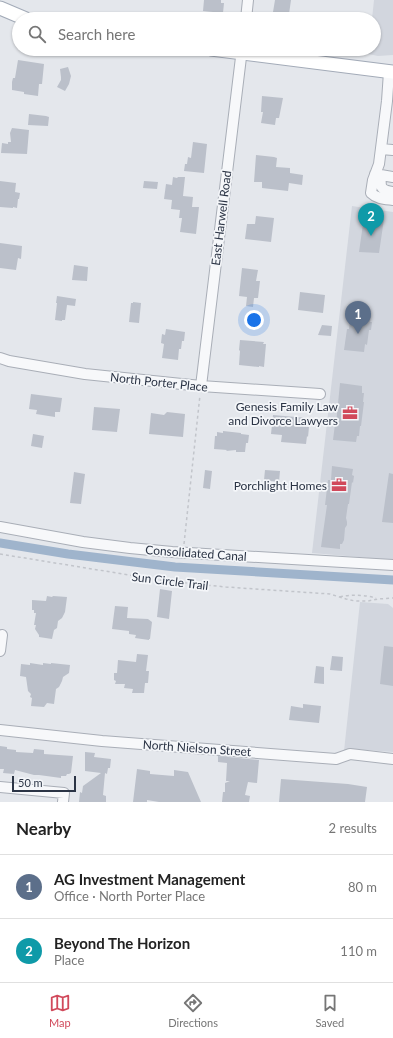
<!DOCTYPE html>
<meta charset="utf-8">
<style>
body{margin:0;font-family:Lato,sans-serif;background:#f6f6f6;color:#222}
.scale{position:absolute;left:12px;bottom:10px;width:64px;box-sizing:border-box;padding-left:4px;border:2px solid #2b3445;border-top:0;font-size:11px;line-height:14px;white-space:nowrap;color:#2b3445;-webkit-text-stroke:3px #f4f6f9;paint-order:stroke}
.you{position:absolute;left:254px;top:320px;width:14px;height:14px;margin:-10px;border:3px solid #fff;border-radius:50%;background:#1a73e8;box-shadow:0 0 0 6px #1a73e833}
.badge{display:grid;place-items:center;width:26px;height:26px;border-radius:50%;background:#d1495b;color:#fff;font-size:13px;font-weight:700}
.pin{position:absolute;translate:-50% -33px;filter:drop-shadow(0 1px 2px #0008)}
.pin::after{content:'';position:absolute;top:21px;width:14px;height:12px;background:inherit;clip-path:polygon(0 0,100% 0,50% 100%)}
.list{margin:0;padding:0;list-style:none}
h2{display:flex;justify-content:space-between;align-items:center;height:52px;margin:0;padding:0 16px;font-size:17px}
h2 small{font-size:13px;font-weight:400;color:#767676}
.list li{display:grid;grid-template-columns:26px 1fr auto;gap:12px;align-items:center;box-sizing:border-box;height:64px;padding:0 16px;border-top:1px solid #e0e0e0}
.list b{display:block;font-size:15px;white-space:nowrap}
.list p{margin:0;font-size:13px;white-space:nowrap;color:#767676}
.list em{font-size:13px;font-style:normal;color:#767676}
.icon{flex:none;width:22px;height:22px;fill:none;stroke:currentColor;stroke-width:2;stroke-linecap:round;stroke-linejoin:round}
.map{position:relative;flex:none;width:393px;height:802px;overflow:hidden}
.search{position:absolute;background:#fff;box-shadow:0 1px 3px #0004;left:12px;right:12px;top:12px;height:44px;display:flex;align-items:center;gap:10px;box-sizing:border-box;padding:0 14px;border-radius:22px;color:#767676;font-size:15px}
.sheet{height:180px;background:#fff}
nav{display:flex;justify-content:space-around;align-items:center;box-sizing:border-box;height:56px;border-top:1px solid #e0e0e0;background:#fff;font-size:11px;color:#767676}
nav a{display:grid;justify-items:center;gap:2px}
nav .on{color:#d1495b}
.map>svg:first-child{display:block}
</style>
<div class="map">
<svg width="393" height="802" viewBox="0 0 393 802">
<rect width="100%" height="100%" fill="#e4e7ec"/>
<!-- built -->
<path fill="#d2d6de" d="M 374,0 L 393,0 L 393,55 L 378,56 L 368,54 L 369,49 L 374,49 L 374,19 L 372,19 Z
M 352,206 L 393,212 L 393,560 L 312,553 Z
M 360,602 L 388,604 L 393,608 L 393,752 L 351,749 L 344,751 Z"/>
<g fill="none" stroke-linecap="round" stroke-linejoin="round">
<!-- canal -->
<path stroke="#9fb4cc" stroke-width="9" d="M 0,543 L 68,554 L 175,567 L 393,580"/>
</g>
<!-- building -->
<path fill="#bbc0ca" d="M 204,0 L 221,0 L 221,3 L 224,3 L 223,13 L 203,11 Z
M 275,0 L 291,0 L 289,14 L 273,12 Z
M 18,60 L 44,64 L 42,84 L 39,84 L 38,96 L 24,94 L 24,92 L 12,90 L 12,82 L 13,78 L 15,78 Z
M 68,67 L 71,76 L 69,84 L 65,91 L 57,87 L 61,80 L 61,77 L 60,69 Z
M 262,96 L 283,98 L 279,118 L 276,118 L 275,125 L 261,123 L 263,112 L 261,112 Z
M 29,114 L 46,116 L 49,117 L 48,126 L 28,125 Z
M 12,128 L 29,130 L 27,154 L 1,153 L 2,143 L 8,144 L 8,142 L 11,142 L 10,133 Z
M 193,142 L 207,144 L 204,173 L 184,171 L 185,164 L 187,164 L 188,157 L 191,158 Z
M 256,155 L 274,157 L 277,158 L 276,167 L 290,168 L 290,173 L 303,175 L 302,185 L 289,183 L 288,191 L 262,188 L 262,182 L 254,182 Z
M 173,177 L 177,178 L 178,177 L 185,177 L 183,196 L 193,197 L 192,207 L 199,207 L 196,234 L 180,232 L 182,218 L 179,218 L 180,210 L 171,209 L 172,200 L 164,199 L 166,184 L 172,185 Z
M 0,181 L 16,183 L 15,192 L 20,193 L 19,199 L 18,199 L 17,208 L 13,207 L 13,208 L 0,207 Z
M 144,181 L 158,182 L 157,189 L 143,188 Z
M 256,216 L 274,218 L 271,242 L 245,239 L 247,224 L 255,224 Z
M 363,216 L 384,219 L 379,253 L 359,252 L 363,224 L 362,224 Z
M 0,243 L 22,246 L 21,259 L 18,258 L 16,270 L 0,268 Z
M 74,265 L 88,267 L 87,281 L 72,280 Z
M 242,268 L 258,270 L 256,281 L 260,281 L 258,298 L 254,298 L 253,307 L 246,306 L 247,297 L 239,296 Z
M 300,292 L 325,295 L 323,313 L 298,310 Z
M 57,296 L 76,299 L 75,306 L 67,305 L 65,320 L 62,320 L 62,321 L 55,320 L 57,303 L 56,303 Z
M 133,302 L 141,303 L 139,323 L 129,322 L 131,303 L 133,303 Z
M 351,311 L 371,314 L 370,322 L 372,322 L 371,330 L 369,330 L 367,345 L 365,344 L 364,352 L 344,350 L 347,329 L 349,329 Z
M 322,325 L 332,326 L 331,336 L 318,335 Z
M 166,329 L 185,332 L 184,341 L 182,341 L 181,349 L 179,349 L 178,360 L 162,358 L 164,344 L 161,343 L 162,334 L 165,335 Z
M 240,340 L 264,342 L 263,344 L 266,344 L 264,367 L 259,366 L 259,367 L 239,365 L 240,351 L 239,350 Z
M 340,383 L 362,386 L 362,393 L 364,393 L 363,402 L 364,402 L 361,426 L 360,426 L 359,436 L 357,436 L 356,442 L 333,440 L 335,424 L 336,424 Z
M 31,394 L 62,398 L 60,412 L 55,412 L 55,417 L 36,414 L 37,410 L 29,409 Z
M 94,407 L 120,409 L 117,432 L 92,430 Z
M 167,412 L 185,414 L 183,437 L 149,434 L 151,413 L 164,415 Z
M 273,415 L 307,418 L 306,427 L 309,427 L 308,437 L 307,436 L 306,444 L 281,442 L 282,435 L 271,434 Z
M 223,431 L 241,433 L 241,434 L 249,435 L 248,443 L 246,443 L 245,452 L 236,452 L 236,450 L 226,451 L 227,450 L 214,449 L 215,436 L 217,436 L 217,432 L 223,433 Z
M 33,434 L 44,436 L 42,448 L 31,446 Z
M 332,466 L 353,469 L 352,475 L 354,476 L 353,483 L 352,482 L 349,504 L 348,504 L 346,518 L 347,522 L 347,525 L 345,528 L 344,540 L 342,544 L 340,544 L 340,549 L 321,547 L 327,505 L 325,505 L 328,480 L 331,480 Z
M 205,470 L 212,471 L 210,489 L 203,488 Z
M 265,470 L 280,471 L 279,482 L 264,480 Z
M 74,472 L 85,474 L 81,504 L 70,503 Z
M 389,473 L 393,474 L 393,523 L 382,522 Z
M 160,589 L 172,591 L 169,619 L 157,617 Z
M 47,596 L 52,597 L 53,596 L 67,597 L 65,612 L 62,618 L 58,621 L 57,628 L 54,630 L 52,639 L 39,637 L 39,635 L 35,629 L 36,625 L 34,625 L 36,613 L 34,613 L 34,610 L 32,610 L 32,600 L 46,601 Z
M 115,606 L 128,607 L 127,618 L 148,619 L 152,622 L 150,639 L 149,639 L 149,640 L 135,638 L 136,635 L 129,634 L 129,631 L 112,629 Z
M 384,646 L 393,647 L 393,686 L 380,684 Z
M 137,654 L 148,655 L 146,671 L 149,671 L 148,683 L 145,683 L 144,693 L 132,693 L 133,689 L 124,688 L 125,684 L 115,684 L 116,681 L 114,680 L 114,673 L 117,673 L 118,660 L 136,662 Z
M 332,656 L 343,657 L 342,671 L 330,670 Z
M 30,663 L 43,665 L 43,663 L 51,664 L 51,663 L 70,665 L 69,673 L 63,677 L 62,681 L 59,687 L 56,689 L 54,704 L 47,703 L 44,707 L 31,706 L 32,698 L 30,697 L 31,694 L 28,691 L 26,677 L 20,676 L 21,664 L 30,665 Z
M 316,666 L 324,667 L 324,684 L 314,683 Z
M 303,704 L 321,706 L 319,723 L 289,720 L 291,706 L 303,708 Z
M 0,746 L 7,747 L 7,749 L 16,750 L 16,752 L 33,753 L 34,749 L 44,750 L 44,754 L 73,756 L 71,773 L 69,774 L 67,774 L 66,776 L 61,776 L 61,778 L 39,775 L 34,775 L 15,770 L 14,774 L 3,773 L 4,769 L 0,769 Z
M 85,752 L 95,753 L 94,757 L 111,759 L 110,768 L 108,768 L 107,774 L 105,773 L 103,795 L 106,796 L 106,802 L 79,802 L 80,792 L 82,793 L 83,786 L 101,773 L 85,771 Z
M 218,756 L 259,760 L 257,783 L 248,782 L 245,795 L 250,796 L 249,802 L 222,802 L 223,792 L 225,792 L 225,783 L 230,781 L 226,781 L 227,763 L 218,762 Z
M 137,769 L 150,771 L 150,774 L 174,776 L 174,770 L 188,772 L 201,802 L 159,802 L 147,800 L 147,802 L 133,802 Z
M 281,779 L 348,784 L 367,787 L 365,802 L 279,802 Z"/>
<g fill="none" stroke-linecap="round" stroke-linejoin="round">
<!-- minor casing -->
<g stroke="#a9aeb7" stroke-width="12">
<path id="minor" d="M 246,19 L 248,0
M 389,72 L 387,101 L 379,164 L 373,180 L 371,193 C 377,199 385,199 393,200
M 381,149 L 393,150
M 375,174 L 393,177
M 381,175 C 380,187 380,190 393,192
M 0,358 L 9,361 L 85,374 L 201,386 L 320,394
M 201,386 L 242,49
M 0,527 L 83,542 L 130,548 L 172,552 L 393,565
M 0,651 L 2,635
M 0,730 L 102,741 L 336,759 L 350,754 L 393,759
M 0,787 L 64,793 L 63,802"/>
</g>
<!-- major casing -->
<g stroke="#a3abb8" stroke-width="15">
<path id="major" d="M 0,8 L 26,19
M 211,49 L 393,72"/>
</g>
<!-- path -->
<path stroke="#c2c5cb" stroke-width="1.5" stroke-dasharray="3 3" stroke-linecap="butt" d="M 184,544 L 200,395
M 0,554 L 166,581 L 226,587 L 330,594 L 346,599 L 355,601 L 368,601 L 378,599 L 393,598
M 340,597 C 351,594 365,595 376,598"/>
<!-- minor -->
<use href="#minor" stroke="#f7f8fa" stroke-width="10"/>
<!-- major -->
<use href="#major" stroke="#fff" stroke-width="13"/>
</g>
<!-- icons -->
<defs>
<g id="office-bare" transform="scale(1.2)"><path d="M-6-3h4V-5.5h4V-3h4V5H-6ZM-1-4.5V-3h2v-1.5ZM-6 0V1H6V0Z" fill="#d1495b" stroke="#f4f6f9" stroke-width="2.5" paint-order="stroke"/></g>
</defs>
<g fill-rule="evenodd">
<use href="#office-bare" x="350" y="413"/>
<use href="#office-bare" x="339" y="485"/>
</g>
<g text-anchor="middle" dominant-baseline="central" stroke-width="3.5" stroke-linejoin="round" paint-order="stroke">
<!-- street labels -->
<g font-size="12" fill="#2b3445" stroke="#f4f6f9">
<text transform="translate(221 218) rotate(-83)">East Harwell Road</text>
<text transform="translate(159 382) rotate(6)">North Porter Place</text>
<text transform="translate(196 553) rotate(4)">Consolidated Canal</text>
<text transform="translate(170 581) rotate(7)">Sun Circle Trail</text>
<text transform="translate(197 748) rotate(4)">North Nielson Street</text>
</g>
<!-- poi labels -->
<g font-size="12" fill="#2b3445" stroke="#f4f6f9" text-anchor="end">
<text x="338" y="406">Genesis Family Law<tspan x="338" dy="14">and Divorce Lawyers</tspan></text>
<text x="327" y="485">Porchlight Homes</text>
</g>
</g>
</svg>
<div class="scale">50 m</div>
<div class="you"></div>
<div class="pin badge" style="left:358px;top:334px;background:#5c6f8a">1</div>
<div class="pin badge" style="left:371px;top:236px;background:#0f9aa8">2</div>
<div class="search"><svg class="icon" aria-label="search" viewBox="0 0 24 24"><circle cx="10" cy="10" r="6"/><path d="M15 15l6 6"/></svg>Search here</div>
</div>
<section class="sheet">
<h2>Nearby<small>2 results</small></h2>
<ul class="list">
<li><span class="badge" style="background:#5c6f8a">1</span><div><b>AG Investment Management</b><p>Office · North Porter Place</p></div><em>80 m</em></li>
<li><span class="badge" style="background:#0f9aa8">2</span><div><b>Beyond The Horizon</b><p>Place</p></div><em>110 m</em></li>
</ul>
</section>
<nav>
<a class="on"><svg class="icon" aria-label="map" viewBox="0 0 24 24"><path d="M3 6l6-2 6 2 6-2v14l-6 2-6-2-6 2zM9 4v14M15 6v14"/></svg>Map</a>
<a><svg class="icon" aria-label="directions" viewBox="0 0 24 24"><path d="M12 3l9 9-9 9-9-9zM9 14v-3h6M13 9l2 2-2 2"/></svg>Directions</a>
<a><svg class="icon" aria-label="saved" viewBox="0 0 24 24"><path d="M7 4h10v16l-5-4-5 4z"/></svg>Saved</a>
</nav>
